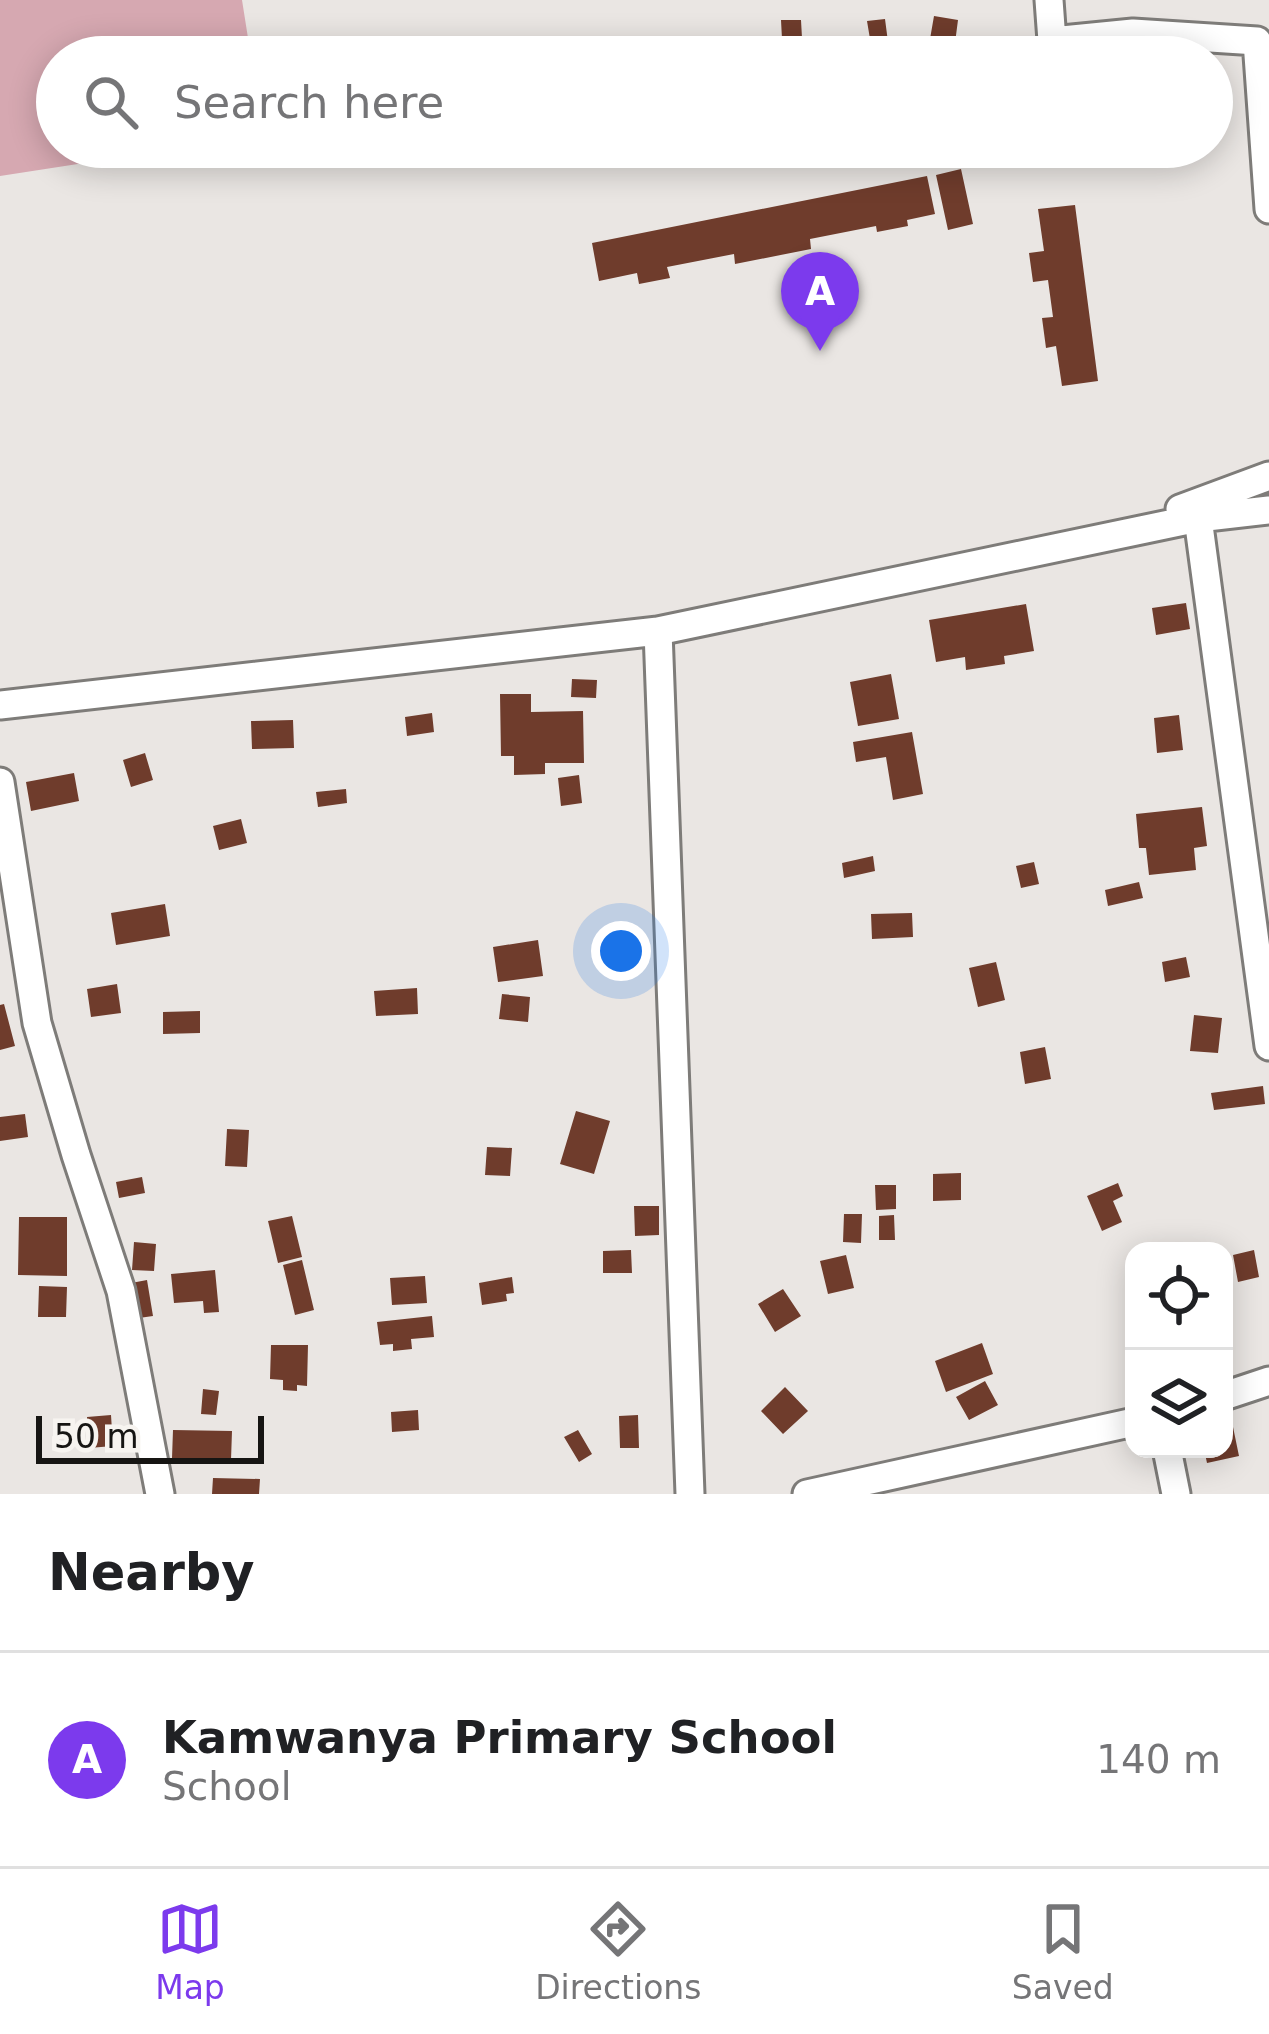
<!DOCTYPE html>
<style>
body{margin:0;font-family:"DejaVu Sans",sans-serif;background:#f6f6f6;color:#202124}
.controls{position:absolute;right:36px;bottom:36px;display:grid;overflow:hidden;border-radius:24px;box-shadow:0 6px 30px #0003}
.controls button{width:108px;height:108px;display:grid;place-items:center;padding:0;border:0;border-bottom:3px solid #e0e0e0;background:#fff;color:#202124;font:60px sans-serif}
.scale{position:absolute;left:36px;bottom:30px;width:228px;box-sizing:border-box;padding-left:12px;border:6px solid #161513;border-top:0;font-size:33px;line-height:42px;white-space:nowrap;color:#161513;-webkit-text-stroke:9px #f7f4f0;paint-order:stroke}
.you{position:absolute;left:621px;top:951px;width:42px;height:42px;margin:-30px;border:9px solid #fff;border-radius:50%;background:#1a73e8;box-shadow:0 0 0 18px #1a73e833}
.badge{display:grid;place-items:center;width:78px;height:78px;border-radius:50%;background:#7c3aed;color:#fff;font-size:39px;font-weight:700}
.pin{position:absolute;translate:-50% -99px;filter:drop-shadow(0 3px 6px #0008)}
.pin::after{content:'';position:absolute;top:63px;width:42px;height:36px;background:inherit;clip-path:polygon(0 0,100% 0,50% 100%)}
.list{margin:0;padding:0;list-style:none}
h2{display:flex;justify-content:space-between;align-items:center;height:156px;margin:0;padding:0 48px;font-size:51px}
h2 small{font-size:39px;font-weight:400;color:#757577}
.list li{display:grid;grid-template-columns:78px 1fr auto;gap:36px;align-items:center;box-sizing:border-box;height:216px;padding:0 48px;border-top:3px solid #e0e0e0}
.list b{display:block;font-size:45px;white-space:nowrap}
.list p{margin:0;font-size:39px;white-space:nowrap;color:#757577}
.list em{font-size:39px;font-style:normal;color:#757577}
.icon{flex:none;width:66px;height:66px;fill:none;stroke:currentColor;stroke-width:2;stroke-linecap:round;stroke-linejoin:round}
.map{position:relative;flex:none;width:1269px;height:1494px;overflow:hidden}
.search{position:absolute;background:#fff;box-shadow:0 6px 30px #0003;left:36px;right:36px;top:36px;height:132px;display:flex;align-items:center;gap:30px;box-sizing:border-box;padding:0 42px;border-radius:66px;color:#757577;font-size:45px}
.sheet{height:372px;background:#fff}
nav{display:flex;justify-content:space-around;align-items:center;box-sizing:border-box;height:168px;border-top:3px solid #e0e0e0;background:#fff;font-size:33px;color:#757577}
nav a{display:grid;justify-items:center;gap:6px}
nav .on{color:#7c3aed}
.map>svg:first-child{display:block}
</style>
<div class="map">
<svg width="1269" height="1494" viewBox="0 0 1269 1494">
<rect width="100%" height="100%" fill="#eae6e3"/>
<!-- green -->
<path fill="#d6a8b1" d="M 0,0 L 242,0 L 251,57 L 57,57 L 57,147 L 188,147 L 0,176 Z"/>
<!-- building -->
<path fill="#6f3c2c" d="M 934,16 L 958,20 L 955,43 L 930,39 Z
M 885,19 L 888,42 L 871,45 L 867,21 Z
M 781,20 L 801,20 L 802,38 L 782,39 Z
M 961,169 L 973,224 L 948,230 L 936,175 Z
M 927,176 L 935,214 L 907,220 L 908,226 L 877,232 L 876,226 L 810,239 L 811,249 L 735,264 L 734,254 L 667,267 L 670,278 L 639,284 L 637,273 L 599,281 L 592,243 Z
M 1075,205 L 1098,381 L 1062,386 L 1056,346 L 1046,348 L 1042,318 L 1053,317 L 1048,280 L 1033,282 L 1029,253 L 1044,251 L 1038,209 Z
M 1186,603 L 1190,629 L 1156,635 L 1152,608 Z
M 1026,604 L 1034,651 L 1004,656 L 1005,664 L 966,670 L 965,657 L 936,662 L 929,620 Z
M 891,674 L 899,719 L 858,726 L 850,682 Z
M 572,679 L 597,680 L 596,698 L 571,697 Z
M 500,694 L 531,694 L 531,712 L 583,711 L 584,763 L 545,763 L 545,774 L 514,775 L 514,756 L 501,756 Z
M 432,713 L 434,732 L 407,736 L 405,717 Z
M 1179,715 L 1183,750 L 1157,753 L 1154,718 Z
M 293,720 L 294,748 L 252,749 L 251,721 Z
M 912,732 L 923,794 L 893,800 L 886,757 L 856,762 L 853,742 Z
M 145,753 L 153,780 L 131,787 L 123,760 Z
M 74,773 L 79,801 L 31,811 L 26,782 Z
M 579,775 L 582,803 L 561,806 L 558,778 Z
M 346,789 L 347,803 L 318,807 L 316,792 Z
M 1202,807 L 1207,846 L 1194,848 L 1196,870 L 1149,875 L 1146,848 L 1139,848 L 1136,814 Z
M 241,819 L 247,843 L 219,850 L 213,826 Z
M 873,856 L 875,871 L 844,878 L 842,863 Z
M 1034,862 L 1039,884 L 1021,888 L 1016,866 Z
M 1139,882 L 1143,898 L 1108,906 L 1105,890 Z
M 165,904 L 170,936 L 116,945 L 111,913 Z
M 912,913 L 913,937 L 872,939 L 871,914 Z
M 538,940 L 543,976 L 498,982 L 493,947 Z
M 1186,957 L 1190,977 L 1165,982 L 1162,962 Z
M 996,962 L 1005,1000 L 978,1007 L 969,968 Z
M 117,984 L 121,1013 L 91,1017 L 87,989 Z
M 417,988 L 418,1014 L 376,1016 L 374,991 Z
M 502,994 L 530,997 L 528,1022 L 499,1019 Z
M 4,1004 L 15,1046 L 0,1050 L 0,1005 Z
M 200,1011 L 200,1033 L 163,1034 L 163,1012 Z
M 1194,1015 L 1222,1018 L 1218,1053 L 1190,1051 Z
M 1045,1047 L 1051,1079 L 1025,1084 L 1020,1052 Z
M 1263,1086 L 1265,1104 L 1214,1110 L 1211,1093 Z
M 576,1111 L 610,1121 L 594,1174 L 560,1164 Z
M 25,1114 L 28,1137 L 0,1141 L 0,1117 Z
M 227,1129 L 249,1130 L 247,1167 L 225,1166 Z
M 487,1147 L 512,1148 L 510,1176 L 485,1175 Z
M 961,1173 L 961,1200 L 933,1201 L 933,1174 Z
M 142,1177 L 145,1193 L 119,1198 L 116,1182 Z
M 1118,1183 L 1123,1196 L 1113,1201 L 1122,1222 L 1102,1231 L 1087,1196 Z
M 875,1185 L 896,1185 L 896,1209 L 876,1210 Z
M 634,1206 L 659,1206 L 659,1235 L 635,1236 Z
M 844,1214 L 862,1214 L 861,1243 L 843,1242 Z
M 894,1215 L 895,1240 L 879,1240 L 879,1216 Z
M 292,1216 L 302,1257 L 278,1263 L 268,1221 Z
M 19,1217 L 67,1217 L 67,1276 L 18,1275 Z
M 134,1242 L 156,1244 L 154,1271 L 132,1270 Z
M 631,1250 L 632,1273 L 603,1273 L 603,1251 Z
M 1254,1250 L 1259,1277 L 1238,1282 L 1233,1255 Z
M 846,1255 L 854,1288 L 828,1294 L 820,1261 Z
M 302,1260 L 314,1310 L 295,1315 L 283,1265 Z
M 215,1270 L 219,1312 L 204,1313 L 203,1301 L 174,1303 L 171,1274 Z
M 425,1276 L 427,1303 L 392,1305 L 390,1278 Z
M 512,1277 L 514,1293 L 506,1294 L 507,1301 L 482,1305 L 479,1283 Z
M 147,1280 L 153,1316 L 132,1319 L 126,1284 Z
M 39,1286 L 67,1287 L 66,1317 L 38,1317 Z
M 783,1289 L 801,1316 L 775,1332 L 758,1304 Z
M 432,1316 L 434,1337 L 411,1339 L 412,1349 L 393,1351 L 393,1344 L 380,1345 L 377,1322 Z
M 982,1343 L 993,1374 L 946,1392 L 935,1361 Z
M 271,1345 L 308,1345 L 307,1386 L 297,1385 L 297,1391 L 283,1390 L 283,1380 L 270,1379 Z
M 985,1381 L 998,1405 L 969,1420 L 956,1397 Z
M 785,1387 L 808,1411 L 783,1434 L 761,1411 Z
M 203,1389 L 219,1391 L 216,1415 L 201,1414 Z
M 418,1410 L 419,1430 L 392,1432 L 391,1412 Z
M 111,1415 L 113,1446 L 89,1448 L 87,1417 Z
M 638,1415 L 639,1448 L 620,1448 L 619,1416 Z
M 1233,1427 L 1239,1456 L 1207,1463 L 1204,1449 L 1224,1449 L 1224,1429 Z
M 173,1430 L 232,1431 L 231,1460 L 172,1458 Z
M 578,1430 L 592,1454 L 579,1462 L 564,1437 Z
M 213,1478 L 260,1479 L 259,1494 L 212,1494 Z"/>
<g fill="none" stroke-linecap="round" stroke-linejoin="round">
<!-- street casing -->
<g stroke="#7e7c79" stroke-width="33">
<path id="street" d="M 1049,0 L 1052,41 L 1133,33 L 1257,41 L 1269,209
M 1180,509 L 1269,476
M 1198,518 L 1269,1046
M 658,631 L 690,1494
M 0,705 L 658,631 L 1198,518 L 1269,510
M 0,782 L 37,1023 L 76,1155 L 121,1291 L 160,1494
M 1224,1396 L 1269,1381
M 1167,1449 L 1176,1494
M 807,1494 L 1134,1422"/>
</g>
<!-- street -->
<use href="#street" stroke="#fff" stroke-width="27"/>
</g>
</svg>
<div class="controls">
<button><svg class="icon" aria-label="locate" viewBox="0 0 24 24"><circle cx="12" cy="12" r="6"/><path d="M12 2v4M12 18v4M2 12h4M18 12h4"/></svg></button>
<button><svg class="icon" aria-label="layers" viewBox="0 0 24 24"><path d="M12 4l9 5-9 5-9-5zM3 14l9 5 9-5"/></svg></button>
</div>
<div class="scale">50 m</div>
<div class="you"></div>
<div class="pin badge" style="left:820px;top:351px">A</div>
<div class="search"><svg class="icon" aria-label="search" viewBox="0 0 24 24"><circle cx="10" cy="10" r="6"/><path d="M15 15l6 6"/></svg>Search here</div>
</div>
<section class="sheet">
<h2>Nearby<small></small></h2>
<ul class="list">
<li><span class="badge">A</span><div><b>Kamwanya Primary School</b><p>School</p></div><em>140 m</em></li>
</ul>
</section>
<nav>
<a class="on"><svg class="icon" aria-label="map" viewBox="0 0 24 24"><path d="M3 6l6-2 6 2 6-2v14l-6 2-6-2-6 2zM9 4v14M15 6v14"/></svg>Map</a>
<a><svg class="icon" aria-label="directions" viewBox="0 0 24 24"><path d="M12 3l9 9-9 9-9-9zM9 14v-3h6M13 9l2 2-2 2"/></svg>Directions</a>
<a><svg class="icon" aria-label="saved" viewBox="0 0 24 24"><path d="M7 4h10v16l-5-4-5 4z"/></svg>Saved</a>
</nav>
